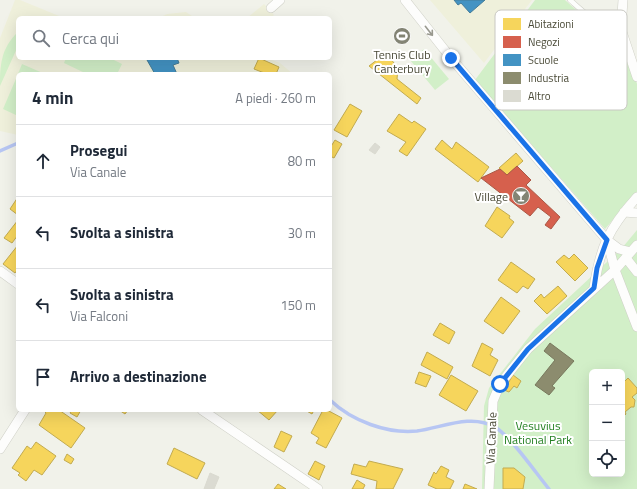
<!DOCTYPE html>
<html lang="it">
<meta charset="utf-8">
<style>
body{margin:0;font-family:"Titillium Web",sans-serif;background:#f2f2f3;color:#1f2937}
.controls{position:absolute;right:12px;bottom:12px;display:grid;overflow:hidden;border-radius:6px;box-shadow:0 4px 16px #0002}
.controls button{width:36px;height:36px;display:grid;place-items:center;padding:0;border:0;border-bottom:1px solid #e0e1e3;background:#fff;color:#1f2937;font:20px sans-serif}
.stop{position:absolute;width:12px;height:12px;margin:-9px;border:3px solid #1a73e8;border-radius:50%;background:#fff}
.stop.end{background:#1a73e8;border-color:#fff;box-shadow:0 1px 4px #0008}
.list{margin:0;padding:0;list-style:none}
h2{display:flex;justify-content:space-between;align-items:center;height:52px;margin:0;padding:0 16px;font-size:17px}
h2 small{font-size:13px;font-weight:400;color:#747a83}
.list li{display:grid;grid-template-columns:26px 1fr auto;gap:12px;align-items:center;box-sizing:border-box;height:72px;padding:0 16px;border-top:1px solid #e0e1e3}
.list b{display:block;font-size:15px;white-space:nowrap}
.list p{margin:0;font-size:13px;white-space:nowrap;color:#747a83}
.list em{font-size:13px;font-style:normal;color:#747a83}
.icon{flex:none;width:22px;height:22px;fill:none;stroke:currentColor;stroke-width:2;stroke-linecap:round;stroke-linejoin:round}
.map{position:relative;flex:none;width:637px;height:489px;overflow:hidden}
.search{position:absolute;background:#fff;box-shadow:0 4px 16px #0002;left:16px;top:16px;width:316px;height:44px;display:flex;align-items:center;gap:10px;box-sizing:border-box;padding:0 14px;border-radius:6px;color:#747a83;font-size:15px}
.panel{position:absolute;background:#fff;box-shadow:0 4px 16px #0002;left:16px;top:72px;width:316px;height:340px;border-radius:6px}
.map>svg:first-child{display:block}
</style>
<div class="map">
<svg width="637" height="489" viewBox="0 0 637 489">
<rect width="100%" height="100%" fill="#f1f2ea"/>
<!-- education -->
<path fill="#eff0db" d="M 15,0 L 20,0 L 64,18 L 18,18 L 18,58 L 267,58 L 280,63 L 293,74 L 18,74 L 18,135 L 0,131 L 0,38 Z
M 430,0 L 532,0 L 484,63 Z
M 264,4 L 274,15 L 271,18 L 247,18 Z
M 186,12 L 195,18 L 159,18 L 167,14 Z"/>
<!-- green -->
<path fill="#d2efc8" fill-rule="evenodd" d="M 535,0 L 565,0 L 591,23 L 618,25 L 637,84 L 637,192 L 605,229 L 475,80 Z
M 18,32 L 18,46 L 0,86 C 0,65 1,48 18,32 Z
M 424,49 L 449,79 L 435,90 L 410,60 Z
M 66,58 L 110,58 L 122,64 L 117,74 L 87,74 L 64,63 Z
M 22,64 L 45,74 L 18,74 Z
M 18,74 L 18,116 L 3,109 Z
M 637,230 L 637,489 L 482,489 L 484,406 L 489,388 L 535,329 L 622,248 ZM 592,372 L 622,372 L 622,474 L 592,474 Z"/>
<!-- homes -->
<path fill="#f6d55c" stroke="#c2ab50" d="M 386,53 L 398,68 L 397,79 L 421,98 L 417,104 L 369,66 Z
M 259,58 L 279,67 L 276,74 L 267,74 L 254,69 Z
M 350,104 L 362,111 L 347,137 L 334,130 Z
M 399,114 L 412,123 L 414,121 L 426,129 L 407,156 L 399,151 L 406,142 L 387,131 Z
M 335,140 L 342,144 L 334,158 L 330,156 L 330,148 Z
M 442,140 L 452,149 L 456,142 L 489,167 L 478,182 L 435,149 Z
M 516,153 L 523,161 L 507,175 L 499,168 Z
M 18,197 L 18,215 L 10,209 Z
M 497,207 L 510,216 L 509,218 L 514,222 L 502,238 L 485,226 Z
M 18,220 L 18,235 L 12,243 L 4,238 Z
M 18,245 L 18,269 L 15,273 L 3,264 Z
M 574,254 L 588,268 L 575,281 L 556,262 L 564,255 L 569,259 Z
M 511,262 L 535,279 L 528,289 L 523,286 L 517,293 L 498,280 Z
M 558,286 L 567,296 L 547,314 L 534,301 L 541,294 L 544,298 Z
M 501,297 L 520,311 L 503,334 L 484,321 Z
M 440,323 L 455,332 L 449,344 L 433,335 Z
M 482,343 L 493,349 L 490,355 L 498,360 L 490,376 L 472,366 Z
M 427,352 L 453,367 L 447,379 L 421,365 Z
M 419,372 L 431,376 L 426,387 L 415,383 Z
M 451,375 L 478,391 L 466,411 L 439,395 Z
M 513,375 L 521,381 L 517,388 L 514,386 L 509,392 L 504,390 Z
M 628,378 L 637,388 L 637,393 L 632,397 L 635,400 L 634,407 L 631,407 L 625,412 L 626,414 L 622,418 L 622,384 Z
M 59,410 L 85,428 L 71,448 L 39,425 L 46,413 L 43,410 Z
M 72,410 L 81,410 L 77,417 L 70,413 Z
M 119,410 L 128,410 L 125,414 Z
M 257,410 L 278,410 L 269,420 Z
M 305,410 L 314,410 L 312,414 Z
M 323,410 L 327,410 L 342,418 L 326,448 L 316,443 L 319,438 L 311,433 Z
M 281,431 L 292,436 L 284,452 L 274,447 Z
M 36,442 L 56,456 L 42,475 L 34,470 L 26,481 L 18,475 L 20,473 L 12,468 L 27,446 L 31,449 Z
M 174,448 L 205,463 L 197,479 L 167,464 Z
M 67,454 L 74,459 L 71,464 L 64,460 Z
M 315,461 L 325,466 L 319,480 L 308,474 Z
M 369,461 L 403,469 L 393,489 L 376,489 L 377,481 L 351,474 L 354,464 L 366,467 Z
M 441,466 L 449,470 L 446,477 L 454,481 L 450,489 L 437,489 L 428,485 L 434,472 L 436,474 Z
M 503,468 L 514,468 L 525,477 L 523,489 L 503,489 Z
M 357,480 L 365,485 L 363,489 L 352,489 Z
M 278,484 L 286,489 L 274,489 Z
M 465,484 L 477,489 L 463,489 Z"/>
<!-- shops -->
<path fill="#d6604d" stroke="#ab5946" d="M 517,166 L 531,180 L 526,185 L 560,217 L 551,229 L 545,225 L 551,217 L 538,207 L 530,216 L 481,178 L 500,169 L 507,175 Z"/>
<!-- schools -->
<path fill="#4393c3" stroke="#447c98" d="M 454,0 L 485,0 L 470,13 L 461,3 L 458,5 Z
M 152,58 L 177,58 L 179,63 L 173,65 L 177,74 L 155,74 L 147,60 Z"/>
<!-- industry -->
<path fill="#8c8c6e" stroke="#78785d" d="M 550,343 L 574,361 L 552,386 L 555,388 L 549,395 L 535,385 L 555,360 L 544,351 Z"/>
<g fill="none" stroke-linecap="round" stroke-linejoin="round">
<!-- stream -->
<path stroke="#b7c6f3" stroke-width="3.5" d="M 0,151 L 18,143
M 330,400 C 352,421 387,434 417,431 C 441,428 471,413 495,427 C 512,438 535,472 549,489"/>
</g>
<!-- building -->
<path fill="#dbdbd2" stroke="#dadad0" d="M 375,143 L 380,147 L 375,154 L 369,150 Z
M 210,473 L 219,477 L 214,489 L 204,489 Z"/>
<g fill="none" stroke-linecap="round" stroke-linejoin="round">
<!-- lane casing -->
<g stroke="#cfd0c7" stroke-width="5.5">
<path id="lane" d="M 570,0 C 592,19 592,23 622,21"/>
</g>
<!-- street casing -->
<g stroke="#cfd0c7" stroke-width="10">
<path id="street" d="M 405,0 L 451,58 L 607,240 L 615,270 L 637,327
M 623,0 L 621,29 L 637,77
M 271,8 L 280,0
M 624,212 L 637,213
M 607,240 L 619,249 L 631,252
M 626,258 L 637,272
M 0,271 L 18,284
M 594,288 C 600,247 609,228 637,197
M 202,410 L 318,489
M 0,449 L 25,410
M 489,489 L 493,401 L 500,384 L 528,349 L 615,270 L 637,245"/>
</g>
<!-- lane -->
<use href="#lane" stroke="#fdfdfc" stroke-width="4.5"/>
<!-- street -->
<use href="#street" stroke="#fdfdfc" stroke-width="9"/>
</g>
<!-- one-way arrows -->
<defs><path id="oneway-shaft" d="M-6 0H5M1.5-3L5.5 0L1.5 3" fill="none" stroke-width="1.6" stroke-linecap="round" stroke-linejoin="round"/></defs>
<use stroke="#99998f" href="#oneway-shaft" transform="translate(429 31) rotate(52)"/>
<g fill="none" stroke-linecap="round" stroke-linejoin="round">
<!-- route -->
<path stroke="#1a73e8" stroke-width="5" d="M 451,58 L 607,240 L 597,268 L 594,288 L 528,349 L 500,384"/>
</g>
<!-- icons -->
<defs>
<g id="stadium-disc" transform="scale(0.9)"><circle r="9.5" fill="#838474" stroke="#fff"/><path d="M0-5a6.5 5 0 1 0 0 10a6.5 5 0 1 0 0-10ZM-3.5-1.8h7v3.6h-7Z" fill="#fff"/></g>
<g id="bar-disc" transform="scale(0.9)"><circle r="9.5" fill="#838474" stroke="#fff"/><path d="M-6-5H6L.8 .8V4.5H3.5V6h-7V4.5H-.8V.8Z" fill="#fff"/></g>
</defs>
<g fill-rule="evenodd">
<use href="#stadium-disc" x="402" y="36"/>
<use href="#bar-disc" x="521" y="196"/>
</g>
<g text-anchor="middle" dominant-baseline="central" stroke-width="4" stroke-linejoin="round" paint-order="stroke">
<!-- poi labels -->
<g font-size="12" fill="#484835" stroke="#fff">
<text x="402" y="54">Tennis Club<tspan x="402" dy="14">Canterbury</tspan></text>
<text x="508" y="196" text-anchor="end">Village</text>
</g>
<!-- park labels -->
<g font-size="12" fill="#258023" stroke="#fff">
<text x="538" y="425">Vesuvius<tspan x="538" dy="14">National Park</tspan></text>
</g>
<!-- street labels -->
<g font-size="12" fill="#484835" stroke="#fff">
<text transform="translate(491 438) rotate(-88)">Via Canale</text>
</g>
</g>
<!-- legend -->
<rect x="495" y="10" width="132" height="100" rx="6" fill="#fff" stroke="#c8c8c2" stroke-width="1"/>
<rect x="503" y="18" width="18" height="12" fill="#f6d55c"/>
<rect x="503" y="36" width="18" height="12" fill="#d6604d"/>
<rect x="503" y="54" width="18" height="12" fill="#4393c3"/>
<rect x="503" y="72" width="18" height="12" fill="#8c8c6e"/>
<rect x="503" y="90" width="18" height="12" fill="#dbdbd2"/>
<g font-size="11" fill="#484835">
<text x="528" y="28">Abitazioni</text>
<text x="528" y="46">Negozi</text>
<text x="528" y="64">Scuole</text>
<text x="528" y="82">Industria</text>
<text x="528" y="100">Altro</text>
</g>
</svg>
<div class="controls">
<button>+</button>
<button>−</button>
<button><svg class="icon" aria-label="locate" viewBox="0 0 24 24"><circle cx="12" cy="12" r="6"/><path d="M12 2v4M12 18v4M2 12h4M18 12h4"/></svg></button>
</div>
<div class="stop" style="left:500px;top:384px"></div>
<div class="stop end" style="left:451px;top:58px"></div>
<div class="search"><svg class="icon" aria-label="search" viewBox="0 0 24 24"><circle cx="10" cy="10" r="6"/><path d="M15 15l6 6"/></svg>Cerca qui</div>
<section class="panel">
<h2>4 min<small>A piedi · 260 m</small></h2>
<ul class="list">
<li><svg class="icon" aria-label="ahead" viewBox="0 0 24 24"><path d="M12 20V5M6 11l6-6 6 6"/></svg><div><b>Prosegui</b><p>Via Canale</p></div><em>80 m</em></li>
<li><svg class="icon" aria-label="left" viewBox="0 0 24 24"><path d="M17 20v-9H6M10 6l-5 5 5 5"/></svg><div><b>Svolta a sinistra</b></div><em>30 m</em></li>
<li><svg class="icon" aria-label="left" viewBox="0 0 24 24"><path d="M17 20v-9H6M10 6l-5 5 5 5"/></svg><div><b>Svolta a sinistra</b><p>Via Falconi</p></div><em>150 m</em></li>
<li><svg class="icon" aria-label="arrive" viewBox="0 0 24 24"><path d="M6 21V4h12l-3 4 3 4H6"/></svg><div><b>Arrivo a destinazione</b></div></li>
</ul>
</section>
</div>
